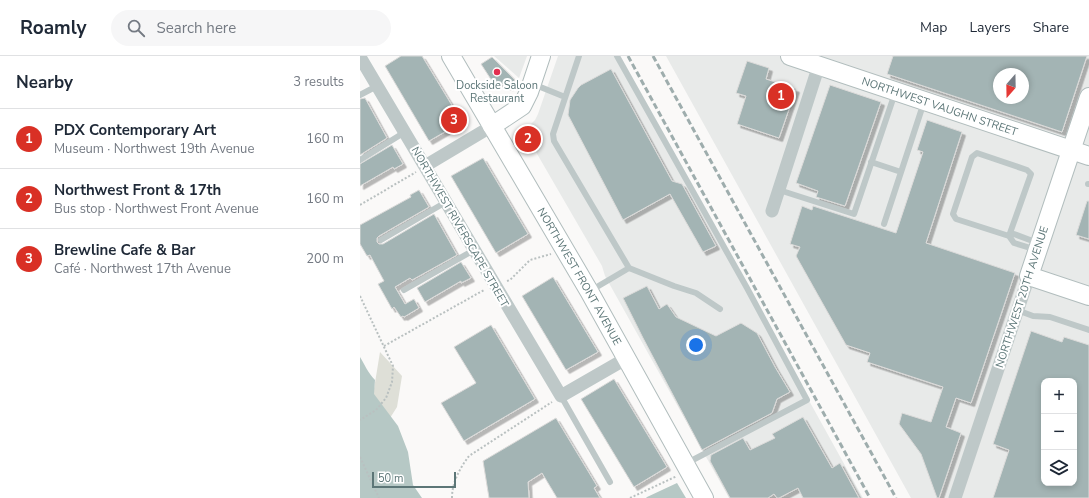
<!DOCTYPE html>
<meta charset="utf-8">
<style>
body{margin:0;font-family:"Nunito Sans",sans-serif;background:#f6f6f7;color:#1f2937}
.controls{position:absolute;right:12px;bottom:12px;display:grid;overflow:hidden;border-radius:8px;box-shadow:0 2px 6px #0003}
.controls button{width:36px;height:36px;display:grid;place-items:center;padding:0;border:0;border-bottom:1px solid #e0e1e3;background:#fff;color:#1f2937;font:20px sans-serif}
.compass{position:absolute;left:633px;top:12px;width:36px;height:36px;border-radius:50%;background:#fff;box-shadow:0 2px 6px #0003;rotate:200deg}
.scale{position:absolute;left:12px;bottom:10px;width:84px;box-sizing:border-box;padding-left:4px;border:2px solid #5c7677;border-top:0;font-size:11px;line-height:14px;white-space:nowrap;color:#5c7677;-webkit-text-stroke:3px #fff;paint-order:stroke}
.you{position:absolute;left:336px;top:289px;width:14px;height:14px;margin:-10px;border:3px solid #fff;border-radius:50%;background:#1a73e8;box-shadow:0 0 0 6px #1a73e833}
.badge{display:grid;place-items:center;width:26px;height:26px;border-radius:50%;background:#d93025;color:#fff;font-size:13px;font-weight:700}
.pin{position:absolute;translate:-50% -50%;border:2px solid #fff;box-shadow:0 1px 4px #0006}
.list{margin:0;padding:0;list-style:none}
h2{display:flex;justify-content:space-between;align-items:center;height:52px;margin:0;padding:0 16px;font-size:17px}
h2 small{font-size:13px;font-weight:400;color:#747a83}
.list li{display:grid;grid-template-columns:26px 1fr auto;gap:12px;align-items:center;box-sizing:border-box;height:60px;padding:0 16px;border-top:1px solid #e0e1e3}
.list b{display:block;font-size:15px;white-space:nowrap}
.list p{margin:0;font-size:13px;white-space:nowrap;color:#747a83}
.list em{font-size:13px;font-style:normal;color:#747a83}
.icon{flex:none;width:22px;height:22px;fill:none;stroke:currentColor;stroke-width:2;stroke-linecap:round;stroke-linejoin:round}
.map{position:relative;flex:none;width:729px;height:442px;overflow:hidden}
header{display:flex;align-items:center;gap:24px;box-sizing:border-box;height:56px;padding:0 20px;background:#fff;border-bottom:1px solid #e0e1e3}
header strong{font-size:19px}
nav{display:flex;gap:22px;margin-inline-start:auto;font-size:14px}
.search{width:280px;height:36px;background:#f6f6f7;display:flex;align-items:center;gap:10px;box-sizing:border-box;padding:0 14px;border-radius:22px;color:#747a83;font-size:15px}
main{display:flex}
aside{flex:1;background:#fff}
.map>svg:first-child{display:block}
</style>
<header>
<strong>Roamly</strong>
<div class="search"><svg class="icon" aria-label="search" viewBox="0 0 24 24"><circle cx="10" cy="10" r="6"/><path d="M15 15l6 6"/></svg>Search here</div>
<nav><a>Map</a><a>Layers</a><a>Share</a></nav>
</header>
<main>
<aside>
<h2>Nearby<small>3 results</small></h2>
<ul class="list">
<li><span class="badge">1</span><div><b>PDX Contemporary Art</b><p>Museum · Northwest 19th Avenue</p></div><em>160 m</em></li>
<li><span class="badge">2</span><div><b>Northwest Front &amp; 17th</b><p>Bus stop · Northwest Front Avenue</p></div><em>160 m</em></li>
<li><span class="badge">3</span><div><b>Brewline Cafe &amp; Bar</b><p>Café · Northwest 17th Avenue</p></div><em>200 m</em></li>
</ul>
</aside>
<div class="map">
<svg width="729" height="442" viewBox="0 0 729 442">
<defs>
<filter id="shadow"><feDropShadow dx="3.5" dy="3.5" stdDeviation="0" flood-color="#0004"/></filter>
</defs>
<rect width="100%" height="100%" fill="#faf9f8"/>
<!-- built -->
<path fill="#e8eae9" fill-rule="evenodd" d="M 134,0 L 167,0 L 159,22 Z
M 198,0 L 258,0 L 503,442 L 369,442 L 245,220 L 242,210 L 169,84 L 167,79 L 167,72 L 175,64 L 178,58 Z
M 306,0 L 729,0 L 729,442 L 551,442 ZM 639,18 L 663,18 L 663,42 L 639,42 ZM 684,325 L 714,325 L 714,427 L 684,427 Z"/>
<!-- green -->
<path fill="#dedfd7" d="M 20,296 L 42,320 L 37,351 L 30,362 L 0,348 L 13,339 Z"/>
<!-- water -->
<path fill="#b6c8c5" d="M 0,301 C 5,309 8,317 15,324 L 14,338 L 38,370 L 48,396 L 53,429 L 62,442 L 0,442 Z
M 317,427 L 326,442 L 286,442 L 287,441 Z"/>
<!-- building -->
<path fill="#a3b4b4" stroke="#dcdbda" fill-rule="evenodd" filter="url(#shadow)" d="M 41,0 L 62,0 L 102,66 L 69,85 L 25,10 Z
M 533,0 L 727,0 L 702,76 L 527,18 ZM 639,18 L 663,18 L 663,42 L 639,42 Z
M 132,1 L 155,24 L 150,31 L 132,25 L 121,8 Z
M 387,5 L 409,12 L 406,23 L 436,33 L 419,82 L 377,68 L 386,40 L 376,37 Z
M 251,13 L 312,125 L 322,128 L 356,190 L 343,196 L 310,138 L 263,164 L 208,59 L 210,44 L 218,32 L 221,29 Z
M 470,29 L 521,46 L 485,150 L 456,141 L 458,135 L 436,127 Z
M 5,42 L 27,82 L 0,99 L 0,43 Z
M 567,64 L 602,76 L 566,187 L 655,217 L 611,347 L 596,342 L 586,371 L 601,377 L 579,442 L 577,442 L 561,398 L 539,368 L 542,357 L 571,366 L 583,331 L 507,306 L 510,297 L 486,289 L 436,200 L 440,191 L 430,188 L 442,150 L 452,154 L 453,150 L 536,177 L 563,96 L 557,94 Z
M 32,89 L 43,108 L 34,113 L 33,111 L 0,130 L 0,108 Z
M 123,102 L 168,178 L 136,197 L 91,120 Z
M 59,134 L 69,151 L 19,180 L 17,182 L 17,186 L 19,188 L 23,188 L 74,158 L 97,199 L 52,224 L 50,222 L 35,231 L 45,248 L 54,243 L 59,252 L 44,261 L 43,260 L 41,261 L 34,251 L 32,253 L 18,228 L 24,225 L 10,199 L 7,200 L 0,188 L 0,169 L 51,141 L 50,139 Z
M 727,145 L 729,145 L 729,183 L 716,179 Z
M 101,206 L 111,222 L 101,227 L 101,225 L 65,246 L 57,232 Z
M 193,221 L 238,296 L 206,314 L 162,240 Z
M 287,230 L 299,253 L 307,248 L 316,261 L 356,280 L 381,267 L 397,277 L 415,311 L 430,336 L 417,343 L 412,357 L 342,394 L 283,282 L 263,242 Z
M 131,269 L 175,343 L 104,385 L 81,347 L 116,327 L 94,291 Z
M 671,275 L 702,286 L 704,281 L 729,289 L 729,442 L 633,442 L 649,394 L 633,388 ZM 684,325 L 714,325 L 714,427 L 684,427 Z
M 254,323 L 307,411 L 274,431 L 221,343 Z
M 443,361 L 472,412 L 480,407 L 499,442 L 443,442 L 438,432 L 419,442 L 417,442 L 414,438 L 408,442 L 370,442 L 350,405 L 351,399 L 383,382 L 390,394 L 415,382 L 412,378 Z
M 196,362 L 237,430 L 234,432 L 240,442 L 197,442 L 182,417 L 168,426 L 169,442 L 129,442 L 123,405 Z"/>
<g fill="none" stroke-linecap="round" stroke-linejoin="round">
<!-- secondary casing -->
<g stroke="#b1bdbd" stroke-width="20">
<g id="secondary">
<path id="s1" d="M 91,0 L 229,235 L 344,442"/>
<path id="s2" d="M 430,0 L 729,100"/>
<path d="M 729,41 L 669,220 L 729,240"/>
<path d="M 132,70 L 162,50 L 169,36 L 181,0"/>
</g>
</g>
<!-- path -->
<path stroke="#b9c0c0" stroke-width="2" stroke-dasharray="2 2" stroke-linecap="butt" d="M 0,149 L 56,116
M 147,225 L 150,224 L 170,204 L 191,198
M 0,240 L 33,310 L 32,326 L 26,342 L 16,354 L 0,364
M 24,290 L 124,234
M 0,401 L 19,442
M 92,442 C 92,426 100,412 109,400 L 192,346
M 270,442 L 317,420"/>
<!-- lane -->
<path stroke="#bec8c8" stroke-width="6" d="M 219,0 L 193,78 L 194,85 L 269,212 L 230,235
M 257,0 L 387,232 L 447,344 L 327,407
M 173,28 L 205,41
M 0,39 L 17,30
M 617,97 L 667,114 L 671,118 L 649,180 L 596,163 L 593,158 L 612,101 Z
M 0,104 L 45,76
M 511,106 L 541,116
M 728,128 L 729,128
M 419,134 L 494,158 L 535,37
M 524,168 L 564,46
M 21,184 L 86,146
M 677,194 L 654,187 L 649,180 L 654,178 L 678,187
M 269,212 L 314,230 L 336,237 L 360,253
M 44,234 L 114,194
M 657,254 L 673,260 L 690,261 L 729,274
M 201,340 L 250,426"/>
<!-- street -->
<path stroke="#bec8c8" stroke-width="13" d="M 0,1 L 201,340 L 267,302
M 65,110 L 132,70
M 412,155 L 459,9
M 595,442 L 669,220"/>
<!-- secondary -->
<use href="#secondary" stroke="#fff" stroke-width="18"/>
<!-- rail -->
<path stroke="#9eadad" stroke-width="3" stroke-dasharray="6 3" stroke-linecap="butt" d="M 268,0 L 510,442
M 293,0 L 536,442"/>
</g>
<!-- markers -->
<circle fill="#e32f50" stroke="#fff" stroke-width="1.5" cx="137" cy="16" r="4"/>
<g text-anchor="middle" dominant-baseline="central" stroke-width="4" stroke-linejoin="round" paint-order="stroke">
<!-- poi labels -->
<g font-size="11" fill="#5c7677" stroke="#fff">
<text x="137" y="29">Dockside Saloon<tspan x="137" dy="13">Restaurant</tspan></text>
</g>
<!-- street labels -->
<g font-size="11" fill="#5c7677" stroke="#fff">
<text stroke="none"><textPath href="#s2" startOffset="158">NORTHWEST VAUGHN STREET</textPath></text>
<text transform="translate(100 171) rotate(60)">NORTHWEST RIVERSCAPE STREET</text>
<text stroke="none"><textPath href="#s1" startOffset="255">NORTHWEST FRONT AVENUE</textPath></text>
<text transform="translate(662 241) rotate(-72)">NORTHWEST 20TH AVENUE</text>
</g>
</g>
</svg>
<div class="controls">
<button>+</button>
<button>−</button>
<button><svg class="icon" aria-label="layers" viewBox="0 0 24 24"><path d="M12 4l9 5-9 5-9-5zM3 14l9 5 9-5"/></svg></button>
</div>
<svg class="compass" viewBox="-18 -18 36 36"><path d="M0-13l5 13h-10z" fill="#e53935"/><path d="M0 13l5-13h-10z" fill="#747a83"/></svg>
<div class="scale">50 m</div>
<div class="you"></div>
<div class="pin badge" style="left:421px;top:40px">1</div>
<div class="pin badge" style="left:168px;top:83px">2</div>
<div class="pin badge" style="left:94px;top:64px">3</div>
</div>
</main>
